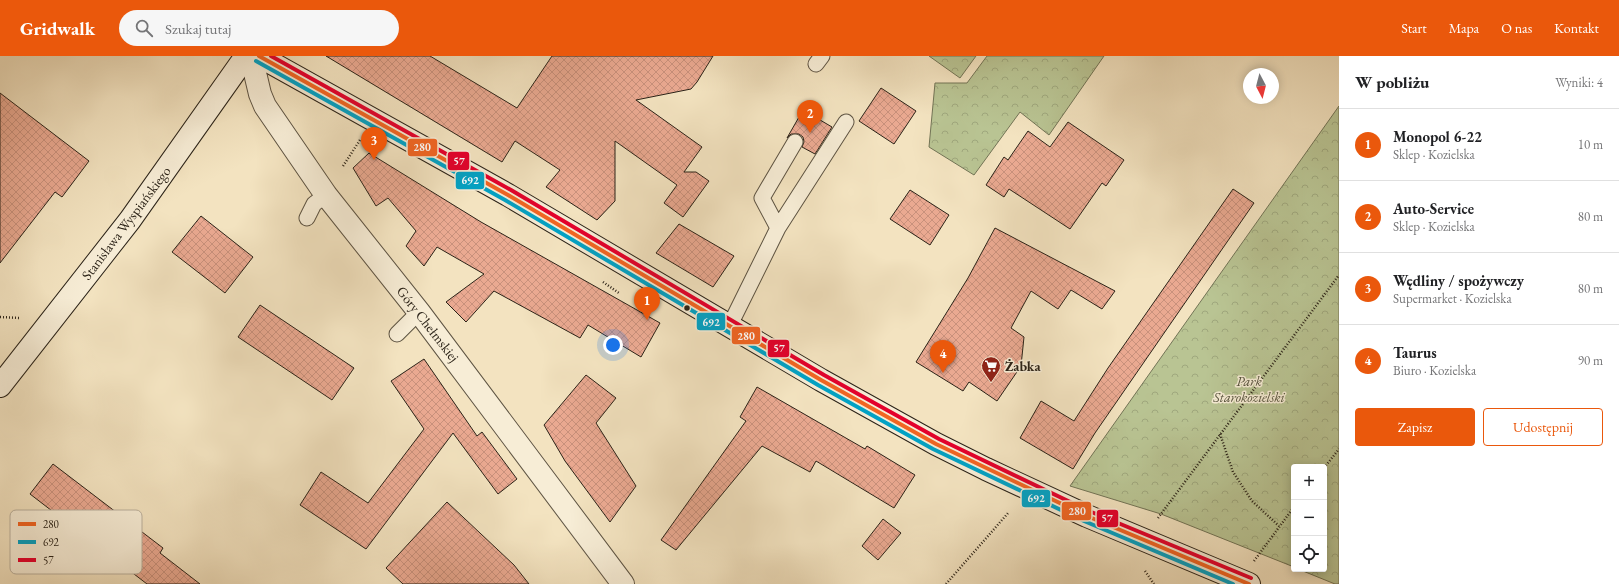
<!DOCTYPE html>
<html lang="pl">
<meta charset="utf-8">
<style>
body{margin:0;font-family:"EB Garamond",serif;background:#f6f6f6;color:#202124}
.controls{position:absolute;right:12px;bottom:12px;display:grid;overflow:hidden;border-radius:4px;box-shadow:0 2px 10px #0003}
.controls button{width:36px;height:36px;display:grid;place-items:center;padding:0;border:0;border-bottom:1px solid #e0e0e0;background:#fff;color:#202124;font:20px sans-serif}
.compass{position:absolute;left:1243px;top:12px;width:36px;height:36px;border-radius:50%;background:#fff;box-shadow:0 2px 10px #0003;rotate:173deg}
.you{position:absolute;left:613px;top:289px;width:14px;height:14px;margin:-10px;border:3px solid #fff;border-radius:50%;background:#1a73e8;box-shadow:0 0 0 6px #1a73e833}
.badge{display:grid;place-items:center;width:26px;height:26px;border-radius:50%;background:#ea580c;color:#fff;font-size:13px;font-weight:700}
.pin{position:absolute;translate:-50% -33px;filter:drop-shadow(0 1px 2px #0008)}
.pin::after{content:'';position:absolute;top:21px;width:14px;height:12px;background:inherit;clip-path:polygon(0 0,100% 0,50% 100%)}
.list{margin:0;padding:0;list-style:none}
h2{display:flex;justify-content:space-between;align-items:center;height:52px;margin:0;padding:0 16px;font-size:17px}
h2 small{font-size:13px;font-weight:400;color:#757577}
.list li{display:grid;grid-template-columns:26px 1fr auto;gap:12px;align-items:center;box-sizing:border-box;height:72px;padding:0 16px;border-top:1px solid #e0e0e0}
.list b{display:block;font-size:15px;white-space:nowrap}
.list p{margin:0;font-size:13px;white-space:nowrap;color:#757577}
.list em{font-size:13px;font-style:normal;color:#757577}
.actions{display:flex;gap:8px;padding:12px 16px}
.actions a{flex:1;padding:9px 0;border:1px solid #ea580c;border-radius:4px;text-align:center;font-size:14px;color:#ea580c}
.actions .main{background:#ea580c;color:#fff}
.icon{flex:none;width:22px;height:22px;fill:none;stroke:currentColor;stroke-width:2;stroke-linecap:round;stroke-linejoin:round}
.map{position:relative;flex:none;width:1339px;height:528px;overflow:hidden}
header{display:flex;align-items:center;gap:24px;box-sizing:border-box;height:56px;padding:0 20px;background:#ea580c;color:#fff}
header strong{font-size:19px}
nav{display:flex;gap:22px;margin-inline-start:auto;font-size:14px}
.search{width:280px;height:36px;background:#f6f6f6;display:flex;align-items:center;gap:10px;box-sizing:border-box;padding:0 14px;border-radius:22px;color:#757577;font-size:15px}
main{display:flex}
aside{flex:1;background:#fff}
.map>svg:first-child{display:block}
</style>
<header>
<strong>Gridwalk</strong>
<div class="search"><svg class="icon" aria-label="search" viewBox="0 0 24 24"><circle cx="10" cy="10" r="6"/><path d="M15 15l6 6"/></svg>Szukaj tutaj</div>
<nav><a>Start</a><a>Mapa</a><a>O nas</a><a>Kontakt</a></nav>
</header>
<main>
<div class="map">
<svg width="1339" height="528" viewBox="0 0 1339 528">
<defs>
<pattern id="forest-crowns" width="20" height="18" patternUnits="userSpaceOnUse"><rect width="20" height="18" fill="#b9c493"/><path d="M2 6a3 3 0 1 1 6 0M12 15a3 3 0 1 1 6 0" fill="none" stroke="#9fa87e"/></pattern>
<pattern id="building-cross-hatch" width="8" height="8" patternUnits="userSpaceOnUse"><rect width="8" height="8" fill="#eaa991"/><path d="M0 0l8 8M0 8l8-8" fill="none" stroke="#c9917c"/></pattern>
</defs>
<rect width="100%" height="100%" fill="#f3e3c0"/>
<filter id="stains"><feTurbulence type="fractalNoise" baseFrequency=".005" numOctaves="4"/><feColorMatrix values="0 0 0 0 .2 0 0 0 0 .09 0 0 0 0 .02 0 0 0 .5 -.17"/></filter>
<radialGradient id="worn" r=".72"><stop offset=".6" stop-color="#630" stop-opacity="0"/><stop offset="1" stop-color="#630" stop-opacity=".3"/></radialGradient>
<!-- forest -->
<path fill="url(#forest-crowns)" stroke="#727456" d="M 929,0 L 976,0 L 960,22 Z
M 987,0 L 1104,0 L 1049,79 L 1020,56 L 974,119 L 929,91 L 935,27 L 967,27 Z
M 1339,50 L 1339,528 L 1335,528 L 1298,513 L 1324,513 L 1324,411 L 1294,411 L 1294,511 L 1161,458 L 1070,430 Z"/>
<!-- building -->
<path fill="url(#building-cross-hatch)" stroke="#2b2318" d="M 326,0 L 430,0 L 517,52 L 552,0 L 713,0 L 697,26 L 691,33 L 636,44 L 702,91 L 684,116 L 696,116 L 709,125 L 683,161 L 664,147 L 677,129 L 615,85 L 615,145 L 597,164 L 546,131 L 560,114 L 515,85 L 502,106 Z
M 881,32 L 916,55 L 894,88 L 859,65 Z
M 0,37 L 89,105 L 62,141 L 55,136 L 0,207 Z
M 803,54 L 832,71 L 815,98 L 802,91 L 804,86 L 803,81 L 799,78 L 791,78 L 787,82 Z
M 1068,66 L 1124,104 L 1106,130 L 1102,127 L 1070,173 L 1009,133 L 1004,141 L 986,129 L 1004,101 L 1008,104 L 1028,75 L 1050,91 Z
M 369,97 L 481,166 L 660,267 L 641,301 L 588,269 L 580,282 L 494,235 L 466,266 L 446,246 L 484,218 L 437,191 L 424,210 L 406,190 L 416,175 L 388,142 L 376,150 L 353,112 Z
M 1233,133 L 1254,147 L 1095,377 L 1073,413 L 1020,382 L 1041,345 L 1074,365 L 1108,312 Z
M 910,134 L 949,159 L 930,189 L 890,163 Z
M 201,160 L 253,201 L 225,237 L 172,196 Z
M 679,168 L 734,200 L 713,231 L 656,197 Z
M 995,172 L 1115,235 L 1102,253 L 1071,234 L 1058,253 L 1031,235 L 1011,272 L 1024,281 L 1021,310 L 997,345 L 969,326 L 963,335 L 916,306 L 968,222 Z
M 260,249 L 354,312 L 332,344 L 238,281 Z
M 424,303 L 477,380 L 482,376 L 517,423 L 498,438 L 453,377 L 366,493 L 300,449 L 321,416 L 368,447 L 424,373 L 391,325 Z
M 586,319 L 616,342 L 596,367 L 636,430 L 610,466 L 565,405 L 544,369 Z
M 757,331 L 865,393 L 867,390 L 915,419 L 894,452 L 816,405 L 810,416 L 762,390 L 676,494 L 661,484 L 746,365 L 740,361 Z
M 53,408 L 163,492 L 160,497 L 200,528 L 147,528 L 30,438 Z
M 447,446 L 514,509 L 529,528 L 403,528 L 386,512 Z
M 883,463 L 901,477 L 878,504 L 862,490 Z"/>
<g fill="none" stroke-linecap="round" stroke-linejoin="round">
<!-- lane casing -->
<g stroke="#5d5342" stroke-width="17">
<path id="lane" d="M 816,8 L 822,0
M 307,162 L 314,148 L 326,139
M 778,172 L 762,142 L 795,86
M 730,269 L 778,172 L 846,66
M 397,278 L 419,256"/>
</g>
<!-- street casing -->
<g stroke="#5d5342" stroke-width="24">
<path id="street" d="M 251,0 L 260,38 L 265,50 L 326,139 L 419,256 L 623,528"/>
</g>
<!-- secondary casing -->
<g stroke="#2b2318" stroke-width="24">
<path id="secondary" d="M 259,0 L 508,139 L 821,324 L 936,388 L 986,413 L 1087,460 L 1249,528
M 0,330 L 130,164 L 246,0"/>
</g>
<!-- path -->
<path stroke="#2b2318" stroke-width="2.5" stroke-dasharray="1 2" stroke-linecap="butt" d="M 343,110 L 360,84
M 603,226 L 619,237
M 0,261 L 20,262
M 1220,378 L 1233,416 L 1252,445 L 1279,470
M 1324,412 L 1339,393
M 1158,462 L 1339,219
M 1254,505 L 1294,451
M 1145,515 L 1154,528
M 946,528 L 1009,456"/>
<!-- lane -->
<use href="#lane" stroke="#f7edd6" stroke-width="15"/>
<!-- street -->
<use href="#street" stroke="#f7edd6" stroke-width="22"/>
<!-- secondary -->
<use href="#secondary" stroke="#f7edd6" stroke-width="22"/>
<!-- bus-1 casing -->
<g stroke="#f7edd6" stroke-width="7">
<path id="bus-1" d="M 259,0 L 508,139 L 821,324 L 936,388 L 1087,460 L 1249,528"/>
</g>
<!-- bus-2 casing -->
<g stroke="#f7edd6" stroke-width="7">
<path id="bus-2" d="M 256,5 L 505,144 L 818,329 L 933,393 L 1084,465 L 1233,528"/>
</g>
<!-- bus-3 casing -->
<g stroke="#f7edd6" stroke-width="7">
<path id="bus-3" d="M 271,0 L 511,134 L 824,319 L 939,383 L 1089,455 L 1251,522"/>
</g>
<!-- bus-1 -->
<use href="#bus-1" stroke="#f26522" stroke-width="4"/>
<!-- bus-2 -->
<use href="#bus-2" stroke="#02a2c5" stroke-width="4"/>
<!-- bus-3 -->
<use href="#bus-3" stroke="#e4002b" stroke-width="4"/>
</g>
<!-- icons -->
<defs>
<g id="supermarket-pin" transform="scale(1)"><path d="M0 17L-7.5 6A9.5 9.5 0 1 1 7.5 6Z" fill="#8f2418" stroke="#f7edd6"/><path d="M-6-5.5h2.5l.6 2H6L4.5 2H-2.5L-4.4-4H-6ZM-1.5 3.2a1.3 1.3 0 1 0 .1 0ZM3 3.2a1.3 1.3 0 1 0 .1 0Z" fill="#fff"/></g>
</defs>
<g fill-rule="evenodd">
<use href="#supermarket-pin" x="991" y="310"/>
</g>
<!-- markers -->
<circle fill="#2b2318" stroke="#f7edd6" stroke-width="1.5" cx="687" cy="252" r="3.5"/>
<g text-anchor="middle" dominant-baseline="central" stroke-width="3" stroke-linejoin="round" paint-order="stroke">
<!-- street labels -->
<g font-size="14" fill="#2b2318" stroke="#f7edd6">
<text transform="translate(126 167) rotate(-53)">Stanisława Wyspiańskiego</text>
<text transform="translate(428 268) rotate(52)">Góry Chełmskiej</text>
</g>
<!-- poi labels -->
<g font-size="14" font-weight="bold" fill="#2b2318" stroke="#f7edd6" text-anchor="start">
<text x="1005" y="310">Żabka</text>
</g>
<!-- park labels -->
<g font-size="14" font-style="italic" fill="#56533d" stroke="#f7edd6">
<text x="1249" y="325">Park<tspan x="1249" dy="16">Starokozielski</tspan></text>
</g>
</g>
<!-- legend -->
<rect x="10" y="454" width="132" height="64" rx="6" fill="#f7edd6" stroke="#bab09d" stroke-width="1"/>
<rect x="18" y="466" width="18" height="4" fill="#f26522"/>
<rect x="18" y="484" width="18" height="4" fill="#02a2c5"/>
<rect x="18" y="502" width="18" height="4" fill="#e4002b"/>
<g font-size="11" fill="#2b2318">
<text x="43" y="472">280</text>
<text x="43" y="490">692</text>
<text x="43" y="508">57</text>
</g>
<g stroke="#f7edd6" stroke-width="1.5">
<rect x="407" y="82" width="31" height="19" rx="4" fill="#f26522"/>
<rect x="447" y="95" width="23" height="20" rx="4" fill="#e4002b"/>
<rect x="455" y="115" width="30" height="19" rx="4" fill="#02a2c5"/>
<rect x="696" y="256" width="30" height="19" rx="4" fill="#02a2c5"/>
<rect x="731" y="270" width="30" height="19" rx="4" fill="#f26522"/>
<rect x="767" y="283" width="23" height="19" rx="4" fill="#e4002b"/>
<rect x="1021" y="433" width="30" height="19" rx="4" fill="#02a2c5"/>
<rect x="1061" y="445" width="31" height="20" rx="4" fill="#f26522"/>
<rect x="1096" y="453" width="23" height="19" rx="4" fill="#e4002b"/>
</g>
<g font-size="11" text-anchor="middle" font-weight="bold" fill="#fff">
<text x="422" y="95">280</text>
<text x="459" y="109">57</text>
<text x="470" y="128">692</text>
<text x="711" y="270">692</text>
<text x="746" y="284">280</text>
<text x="779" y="296">57</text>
<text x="1036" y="446">692</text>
<text x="1077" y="459">280</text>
<text x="1107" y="466">57</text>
</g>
<rect width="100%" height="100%" filter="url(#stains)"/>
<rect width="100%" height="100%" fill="url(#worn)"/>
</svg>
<div class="controls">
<button>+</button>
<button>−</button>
<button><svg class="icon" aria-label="locate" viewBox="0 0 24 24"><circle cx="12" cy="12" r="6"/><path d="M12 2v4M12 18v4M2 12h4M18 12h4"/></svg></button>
</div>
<svg class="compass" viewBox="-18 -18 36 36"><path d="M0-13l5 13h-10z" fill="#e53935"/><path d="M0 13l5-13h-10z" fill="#757577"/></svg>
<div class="you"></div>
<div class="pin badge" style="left:647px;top:264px">1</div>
<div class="pin badge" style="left:810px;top:77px">2</div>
<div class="pin badge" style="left:374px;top:104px">3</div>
<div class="pin badge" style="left:943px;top:317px">4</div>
</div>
<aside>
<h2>W pobliżu<small>Wyniki: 4</small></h2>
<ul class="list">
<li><span class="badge">1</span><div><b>Monopol 6-22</b><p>Sklep · Kozielska</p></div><em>10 m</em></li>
<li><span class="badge">2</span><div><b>Auto-Service</b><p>Sklep · Kozielska</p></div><em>80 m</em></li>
<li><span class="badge">3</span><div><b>Wędliny / spożywczy</b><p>Supermarket · Kozielska</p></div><em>80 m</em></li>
<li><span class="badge">4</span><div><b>Taurus</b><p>Biuro · Kozielska</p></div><em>90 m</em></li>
</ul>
<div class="actions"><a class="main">Zapisz</a><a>Udostępnij</a></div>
</aside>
</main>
